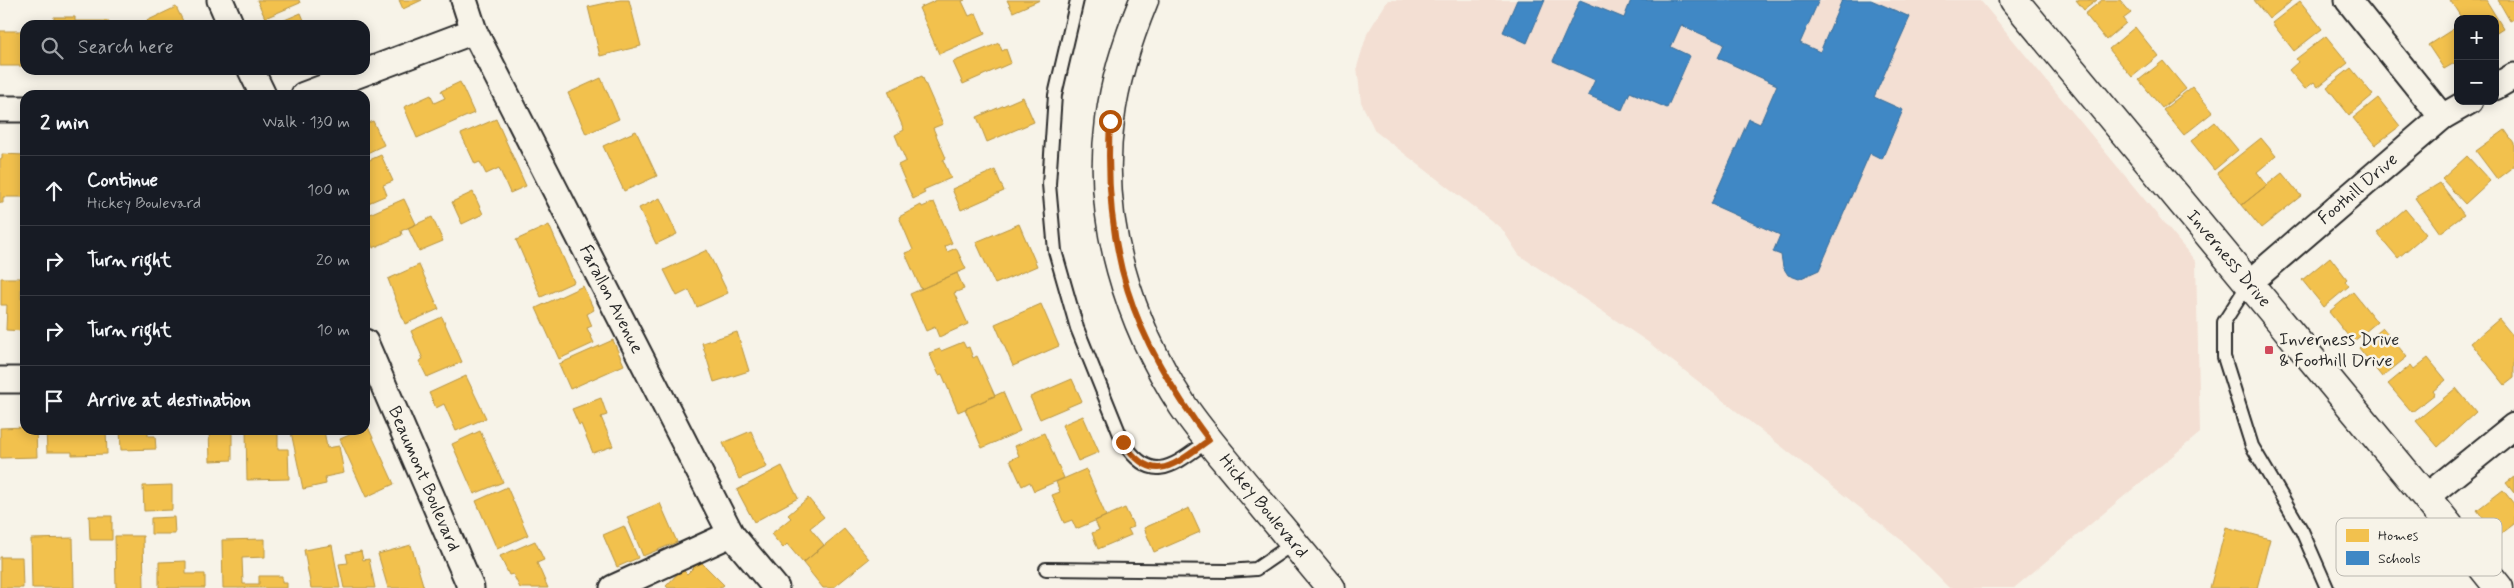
<!DOCTYPE html>
<meta charset="utf-8">
<style>
body{margin:0;font-family:Mynerve,sans-serif;background:#20242c;color:#f1f3f6}
.controls{position:absolute;right:15px;top:15px;display:grid;overflow:hidden;border-radius:10px;box-shadow:0 2px 12px #0003}
.controls button{width:45px;height:45px;display:grid;place-items:center;padding:0;border:0;border-bottom:1px solid #363941;background:#171b24;color:#f1f3f6;font:25px sans-serif}
.stop{position:absolute;width:15px;height:15px;margin:-11px;border:4px solid #b45309;border-radius:50%;background:#fff}
.stop.end{background:#b45309;border-color:#fff;box-shadow:0 1px 5px #0008}
.list{margin:0;padding:0;list-style:none}
h2{display:flex;justify-content:space-between;align-items:center;height:65px;margin:0;padding:0 20px;font-size:21px}
h2 small{font-size:16px;font-weight:400;color:#9ea1a6}
.list li{display:grid;grid-template-columns:32px 1fr auto;gap:15px;align-items:center;box-sizing:border-box;height:70px;padding:0 20px;border-top:1px solid #363941}
.list b{display:block;font-size:19px;white-space:nowrap}
.list p{margin:0;font-size:16px;white-space:nowrap;color:#9ea1a6}
.list em{font-size:16px;font-style:normal;color:#9ea1a6}
.icon{flex:none;width:28px;height:28px;fill:none;stroke:currentColor;stroke-width:2;stroke-linecap:round;stroke-linejoin:round}
.map{position:relative;flex:none;width:2514px;height:588px;overflow:hidden}
.search{position:absolute;background:#171b24;box-shadow:0 2px 12px #0003;left:20px;top:20px;width:350px;height:55px;display:flex;align-items:center;gap:12px;box-sizing:border-box;padding:0 18px;border-radius:15px;color:#9ea1a6;font-size:19px}
.panel{position:absolute;background:#171b24;box-shadow:0 2px 12px #0003;left:20px;top:90px;width:350px;height:345px;border-radius:15px}
.map>svg:first-child{display:block}
</style>
<div class="map">
<svg width="2514" height="588" viewBox="0 0 2514 588">
<rect width="100%" height="100%" fill="#f7f3e8"/>
<filter id="ink" filterUnits="userSpaceOnUse"><feTurbulence type="fractalNoise" baseFrequency=".02" numOctaves="2"/><feDisplacementMap in="SourceGraphic" scale="10" xChannelSelector="R" yChannelSelector="G"/><feConvolveMatrix kernelMatrix="1 2 1 2 8 2 1 2 1" color-interpolation-filters="sRGB"/></filter>
<g filter="url(#ink)">
<!-- built -->
<path fill="#f3dfd3" d="M 1388,0 L 1980,0 L 2196,262 L 2200,433 L 2014,588 L 1949,588 L 1900,539 L 1648,342 L 1519,255 L 1502,229 L 1375,131 L 1361,102 L 1357,67 L 1367,34 Z"/>
<!-- homes -->
<path fill="#f2c14e" stroke="#b69444" d="M 257,0 L 299,0 L 300,3 L 265,18 Z
M 399,0 L 422,0 L 403,9 Z
M 620,0 L 629,0 L 641,46 L 600,56 L 588,7 Z
M 937,0 L 965,0 L 962,1 L 969,16 L 976,13 L 985,34 L 939,54 L 919,8 Z
M 1007,0 L 1040,0 L 1013,12 Z
M 2076,0 L 2097,0 L 2084,10 Z
M 2102,0 L 2120,0 L 2131,13 L 2123,19 L 2126,23 L 2106,40 L 2085,14 Z
M 2254,0 L 2293,0 L 2269,19 Z
M 2450,0 L 2486,0 L 2503,28 L 2495,33 L 2495,19 L 2462,19 Z
M 2498,0 L 2514,0 L 2514,19 L 2510,21 Z
M 2300,1 L 2322,29 L 2294,51 L 2272,23 Z
M 176,7 L 185,25 L 138,25 Z
M 301,13 L 306,25 L 275,25 L 275,24 Z
M 54,17 L 75,17 L 75,21 L 109,21 L 109,25 L 54,25 Z
M 2458,26 L 2458,61 L 2444,69 L 2428,45 Z
M 2135,27 L 2158,56 L 2132,77 L 2109,49 Z
M 0,31 L 25,31 L 25,66 L 0,66 Z
M 2326,36 L 2348,63 L 2318,87 L 2314,82 L 2305,89 L 2289,70 L 2298,62 L 2296,59 Z
M 999,43 L 1002,51 L 1006,49 L 1011,63 L 963,84 L 953,62 Z
M 2163,61 L 2186,89 L 2162,108 L 2139,80 Z
M 2351,68 L 2373,95 L 2349,115 L 2327,87 Z
M 922,76 L 943,124 L 933,128 L 946,158 L 943,160 L 951,178 L 923,190 L 925,193 L 913,199 L 898,165 L 906,161 L 895,135 L 904,130 L 888,91 Z
M 601,78 L 619,119 L 586,134 L 568,93 Z
M 460,82 L 474,113 L 417,138 L 404,107 L 431,95 L 434,103 L 445,98 L 441,91 Z
M 2192,87 L 2213,112 L 2184,135 L 2163,110 Z
M 1023,97 L 1034,122 L 987,142 L 977,117 Z
M 2378,98 L 2400,126 L 2375,145 L 2353,118 Z
M 496,119 L 526,186 L 510,193 L 499,168 L 486,174 L 480,162 L 475,164 L 461,134 Z
M 373,121 L 384,145 L 365,154 L 365,124 Z
M 2215,122 L 2238,150 L 2214,170 L 2191,141 Z
M 2505,130 L 2514,143 L 2514,166 L 2497,179 L 2476,151 Z
M 636,131 L 657,176 L 624,191 L 603,146 Z
M 2261,138 L 2276,156 L 2257,172 L 2267,185 L 2242,205 L 2217,173 Z
M 2,154 L 25,155 L 25,197 L 3,197 L 3,203 L 0,203 L 0,159 L 2,159 Z
M 381,155 L 393,181 L 383,185 L 387,195 L 366,204 L 365,162 Z
M 2467,156 L 2490,181 L 2465,204 L 2442,179 Z
M 995,170 L 1004,191 L 961,210 L 952,189 Z
M 2282,173 L 2301,196 L 2261,228 L 2242,205 Z
M 2440,183 L 2464,215 L 2440,233 L 2415,198 Z
M 473,192 L 483,214 L 462,224 L 452,202 Z
M 660,198 L 677,234 L 656,244 L 639,208 Z
M 404,199 L 416,224 L 401,231 L 402,235 L 373,248 L 365,229 L 365,216 Z
M 934,202 L 952,243 L 945,246 L 947,252 L 956,248 L 966,269 L 921,289 L 905,253 L 913,250 L 899,217 L 921,205 L 922,207 Z
M 2405,209 L 2426,234 L 2398,258 L 2377,233 Z
M 432,217 L 443,241 L 419,251 L 408,228 Z
M 1019,224 L 1037,266 L 995,284 L 976,242 Z
M 549,225 L 574,282 L 541,297 L 516,240 Z
M 707,250 L 728,293 L 697,307 L 689,290 L 677,296 L 664,270 Z
M 2330,257 L 2347,279 L 2345,281 L 2349,286 L 2324,307 L 2302,280 Z
M 419,265 L 439,309 L 405,324 L 388,279 Z
M 957,273 L 964,289 L 954,293 L 968,324 L 939,337 L 935,327 L 926,331 L 910,294 Z
M 1,278 L 21,278 L 21,299 L 25,299 L 25,331 L 6,330 L 7,305 L 1,305 Z
M 583,286 L 594,310 L 587,314 L 592,326 L 587,328 L 594,343 L 559,359 L 536,308 Z
M 2353,292 L 2377,322 L 2353,342 L 2329,312 Z
M 1041,304 L 1059,346 L 1013,366 L 995,324 Z
M 442,317 L 462,362 L 427,377 L 419,361 L 423,359 L 411,331 Z
M 2499,319 L 2514,337 L 2514,378 L 2505,385 L 2471,343 Z
M 2383,328 L 2407,357 L 2382,377 L 2359,348 Z
M 737,332 L 749,371 L 714,382 L 702,343 Z
M 613,340 L 624,365 L 570,389 L 559,364 Z
M 963,342 L 966,348 L 969,347 L 973,358 L 977,356 L 995,396 L 958,412 L 942,374 L 939,375 L 929,353 L 940,349 L 941,351 Z
M 2428,358 L 2446,380 L 2433,391 L 2435,394 L 2412,412 L 2388,384 L 2411,365 L 2414,369 Z
M 466,376 L 486,418 L 456,431 L 444,404 L 436,408 L 429,393 Z
M 1072,379 L 1082,401 L 1040,419 L 1030,397 Z
M 2456,388 L 2476,412 L 2438,447 L 2416,421 Z
M 1003,392 L 1020,431 L 982,448 L 965,409 Z
M 601,398 L 607,415 L 601,417 L 613,446 L 593,453 L 581,424 L 579,425 L 572,409 Z
M 1083,416 L 1099,452 L 1078,461 L 1062,425 Z
M 25,427 L 25,430 L 36,430 L 37,457 L 0,458 L 0,428 Z
M 368,427 L 394,484 L 366,497 L 340,439 Z
M 46,430 L 106,430 L 107,454 L 72,455 L 72,452 L 47,452 Z
M 120,430 L 148,430 L 148,436 L 155,436 L 156,449 L 121,450 Z
M 209,430 L 232,430 L 232,460 L 210,461 Z
M 246,430 L 278,430 L 278,449 L 288,449 L 289,479 L 247,480 Z
M 302,430 L 324,430 L 327,448 L 339,446 L 344,473 L 325,477 L 326,484 L 303,489 L 291,432 Z
M 480,431 L 503,482 L 474,494 L 452,444 Z
M 751,431 L 767,467 L 739,479 L 723,443 Z
M 1044,433 L 1064,478 L 1034,491 L 1030,482 L 1022,486 L 1010,460 L 1019,456 L 1015,446 Z
M 782,466 L 798,498 L 754,522 L 737,490 Z
M 1086,469 L 1106,516 L 1076,529 L 1072,520 L 1064,523 L 1052,495 L 1060,492 L 1056,482 Z
M 2514,477 L 2514,493 L 2506,483 Z
M 172,485 L 172,510 L 144,511 L 143,486 Z
M 507,487 L 528,535 L 497,549 L 476,501 Z
M 2503,490 L 2514,504 L 2514,524 L 2497,537 L 2477,510 Z
M 808,498 L 824,517 L 810,528 L 824,545 L 803,563 L 787,544 L 783,548 L 771,534 L 791,518 L 788,515 Z
M 660,503 L 677,542 L 643,556 L 627,517 Z
M 1125,508 L 1134,527 L 1128,529 L 1131,535 L 1098,549 L 1092,533 L 1099,530 L 1095,521 Z
M 1189,508 L 1200,532 L 1154,552 L 1144,528 Z
M 89,516 L 112,516 L 112,540 L 90,540 Z
M 174,517 L 175,534 L 151,534 L 151,518 Z
M 624,526 L 638,558 L 617,567 L 603,535 Z
M 2226,527 L 2270,539 L 2257,588 L 2210,588 Z
M 844,529 L 869,559 L 833,588 L 823,588 L 803,563 Z
M 115,536 L 143,536 L 144,588 L 116,588 Z
M 73,538 L 74,588 L 32,588 L 31,539 Z
M 265,539 L 265,557 L 242,558 L 243,584 L 259,584 L 259,576 L 282,576 L 282,583 L 287,583 L 287,588 L 223,588 L 222,540 Z
M 535,541 L 544,560 L 537,563 L 548,588 L 520,588 L 513,574 L 509,575 L 500,556 Z
M 332,545 L 340,588 L 311,588 L 304,550 Z
M 411,545 L 424,588 L 388,588 L 378,554 Z
M 361,551 L 363,560 L 369,559 L 375,588 L 344,588 L 339,564 L 348,563 L 346,554 Z
M 0,557 L 22,557 L 23,588 L 0,588 Z
M 186,561 L 186,574 L 205,574 L 205,588 L 159,588 L 159,562 Z
M 700,561 L 724,585 L 720,588 L 668,588 L 666,586 L 682,569 L 687,574 Z"/>
<!-- schools -->
<path fill="#3f88c5" stroke="#396c97" d="M 1517,0 L 1545,0 L 1527,43 L 1503,32 Z
M 1580,0 L 1624,18 L 1631,0 L 1819,0 L 1800,43 L 1820,52 L 1842,0 L 1871,0 L 1910,17 L 1874,97 L 1903,110 L 1882,159 L 1870,153 L 1819,270 L 1799,279 L 1788,275 L 1783,267 L 1781,255 L 1773,252 L 1780,235 L 1711,204 L 1749,119 L 1760,124 L 1777,85 L 1718,58 L 1724,44 L 1681,25 L 1671,47 L 1690,56 L 1667,108 L 1630,92 L 1622,110 L 1588,95 L 1595,80 L 1553,61 Z"/>
<g fill="none" stroke-linecap="round" stroke-linejoin="round">
<!-- lane casing -->
<g stroke="#2b2b2b" stroke-width="16">
<path id="lane" d="M 1077,0 L 1055,95 L 1049,184 L 1055,251 L 1077,328 L 1123,442 C 1153,487 1174,465 1209,440
M 2249,283 L 2224,322 L 2224,357 L 2252,446 L 2302,531 L 2327,588
M 1046,569 L 1227,571 L 1256,569 L 1294,543"/>
</g>
<!-- street casing -->
<g stroke="#2b2b2b" stroke-width="29">
<g id="street">
<path d="M 220,0 L 231,25"/>
<path id="s1" d="M 464,0 L 474,31 L 731,534 L 776,588"/>
<path d="M 2348,0 L 2442,117"/>
<path d="M 251,70 L 263,95"/>
<path d="M 2495,87 L 2514,76"/>
<path d="M 304,95 L 474,31"/>
<path d="M 0,109 L 25,109"/>
<path id="s2" d="M 2249,283 L 2442,117 L 2470,101"/>
<path id="s3" d="M 365,342 L 471,588"/>
<path d="M 0,380 L 25,380"/>
<path d="M 2426,497 L 2514,426"/>
<path d="M 613,588 L 731,534"/>
</g>
</g>
<!-- secondary casing -->
<g stroke="#2b2b2b" stroke-width="31">
<g id="secondary">
<path id="s4" d="M 1144,0 C 1128,39 1115,78 1110,120 C 1096,220 1129,323 1183,406 C 1200,431 1220,454 1239,477 C 1270,514 1300,551 1331,588"/>
<path id="s5" d="M 2014,0 L 2426,497 L 2499,588"/>
</g>
</g>
<!-- lane -->
<use href="#lane" stroke="#f7f3e8" stroke-width="12"/>
<!-- street -->
<use href="#street" stroke="#f7f3e8" stroke-width="25"/>
<!-- secondary -->
<use href="#secondary" stroke="#f7f3e8" stroke-width="28"/>
</g>
</g>
<g fill="none" stroke-linecap="round" stroke-linejoin="round" filter="url(#ink)">
<!-- route -->
<path stroke="#b45309" stroke-width="6" d="M 1110,121 C 1103,250 1131,337 1209,440 C 1174,465 1153,487 1123,442"/>
</g>
<!-- markers -->
<rect fill="#d1495b" stroke="#f7f3e8" stroke-width="2" x="2264" y="345" width="10" height="10" rx="2.5"/>
<g text-anchor="middle" dominant-baseline="central" stroke-width="5" stroke-linejoin="round" paint-order="stroke">
<!-- street labels -->
<g font-size="18" fill="#2b2b2b" stroke="#f7f3e8">
<text stroke="none"><textPath href="#s2" startOffset="144">Foothill Drive</textPath></text>
<text stroke="none"><textPath href="#s5" startOffset="336">Inverness Drive</textPath></text>
<text stroke="none"><textPath href="#s1" startOffset="334">Farallon Avenue</textPath></text>
<text stroke="none"><textPath href="#s3" startOffset="149">Beaumont Boulevard</textPath></text>
<text stroke="none"><textPath href="#s4" startOffset="555">Hickey Boulevard</textPath></text>
</g>
<!-- poi labels -->
<g font-size="18" fill="#2b2b2b" stroke="#f7f3e8" text-anchor="start">
<text x="2279" y="340">Inverness Drive<tspan x="2279" dy="21">&amp; Foothill Drive</tspan></text>
</g>
</g>
<!-- legend -->
<rect x="2336" y="518" width="166" height="58" rx="8" fill="#f7f3e8" stroke="#bab7af" stroke-width="1"/>
<rect x="2346" y="529" width="23" height="13" fill="#f2c14e"/>
<rect x="2346" y="551" width="23" height="14" fill="#3f88c5"/>
<g font-size="14" fill="#2b2b2b">
<text x="2378" y="540">Homes</text>
<text x="2378" y="563">Schools</text>
</g>
</svg>
<div class="controls">
<button>+</button>
<button>−</button>
</div>
<div class="stop" style="left:1110px;top:121px"></div>
<div class="stop end" style="left:1123px;top:442px"></div>
<div class="search"><svg class="icon" aria-label="search" viewBox="0 0 24 24"><circle cx="10" cy="10" r="6"/><path d="M15 15l6 6"/></svg>Search here</div>
<section class="panel">
<h2>2 min<small>Walk · 130 m</small></h2>
<ul class="list">
<li><svg class="icon" aria-label="ahead" viewBox="0 0 24 24"><path d="M12 20V5M6 11l6-6 6 6"/></svg><div><b>Continue</b><p>Hickey Boulevard</p></div><em>100 m</em></li>
<li><svg class="icon" aria-label="right" viewBox="0 0 24 24"><path d="M7 20v-9h11M14 6l5 5-5 5"/></svg><div><b>Turn right</b></div><em>20 m</em></li>
<li><svg class="icon" aria-label="right" viewBox="0 0 24 24"><path d="M7 20v-9h11M14 6l5 5-5 5"/></svg><div><b>Turn right</b></div><em>10 m</em></li>
<li><svg class="icon" aria-label="arrive" viewBox="0 0 24 24"><path d="M6 21V4h12l-3 4 3 4H6"/></svg><div><b>Arrive at destination</b></div></li>
</ul>
</section>
</div>
